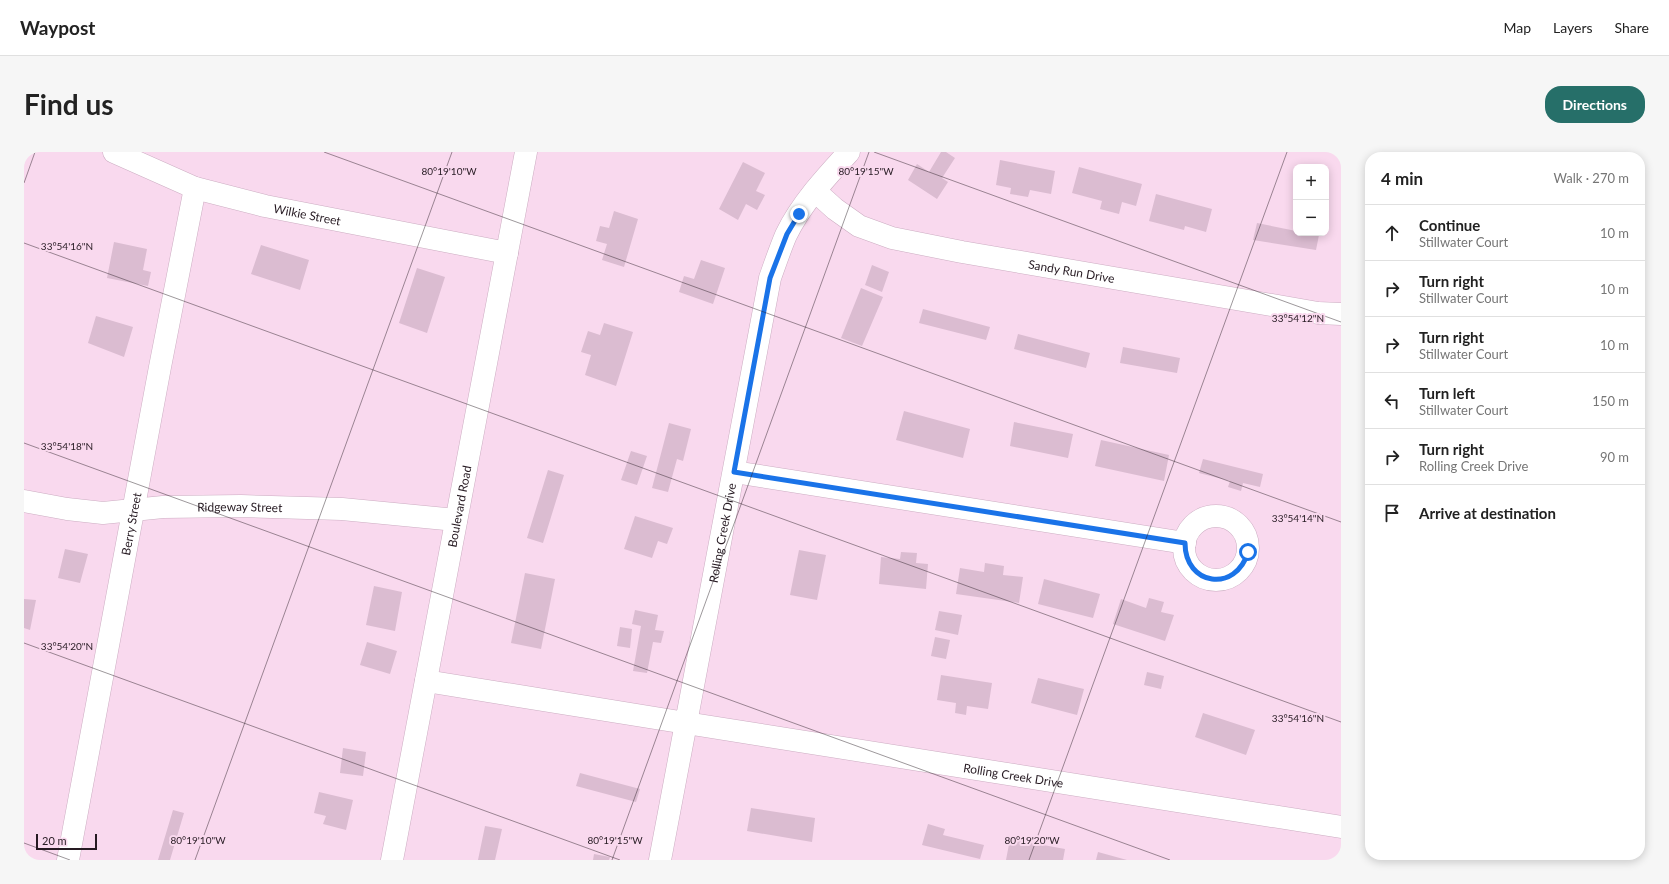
<!DOCTYPE html>
<meta charset="utf-8">
<style>
body{margin:0;font-family:Lato,sans-serif;background:#f6f6f6;color:#222}
.controls{position:absolute;right:12px;top:12px;display:grid;overflow:hidden;border-radius:8px;box-shadow:0 2px 10px #0003}
.controls button{width:36px;height:36px;display:grid;place-items:center;padding:0;border:0;border-bottom:1px solid #e0e0e0;background:#fff;color:#222;font:20px sans-serif}
.scale{position:absolute;left:12px;bottom:10px;width:61px;box-sizing:border-box;padding-left:4px;border:2px solid #261a22;border-top:0;font-size:11px;line-height:14px;white-space:nowrap;color:#261a22;-webkit-text-stroke:3px #f9d9ee;paint-order:stroke}
.stop{position:absolute;width:12px;height:12px;margin:-9px;border:3px solid #1a73e8;border-radius:50%;background:#fff}
.stop.end{background:#1a73e8;border-color:#fff;box-shadow:0 1px 4px #0008}
.list{margin:0;padding:0;list-style:none}
h2{display:flex;justify-content:space-between;align-items:center;height:52px;margin:0;padding:0 16px;font-size:17px}
h2 small{font-size:13px;font-weight:400;color:#767676}
.list li{display:grid;grid-template-columns:26px 1fr auto;gap:12px;align-items:center;box-sizing:border-box;height:56px;padding:0 16px;border-top:1px solid #e0e0e0}
.list b{display:block;font-size:15px;white-space:nowrap}
.list p{margin:0;font-size:13px;white-space:nowrap;color:#767676}
.list em{font-size:13px;font-style:normal;color:#767676}
.icon{flex:none;width:22px;height:22px;fill:none;stroke:currentColor;stroke-width:2;stroke-linecap:round;stroke-linejoin:round}
.map{position:relative;flex:none;width:1317px;height:708px;overflow:hidden;border-radius:16px}
header{display:flex;align-items:center;gap:24px;box-sizing:border-box;height:56px;padding:0 20px;background:#fff;border-bottom:1px solid #e0e0e0}
header strong{font-size:19px}
nav{display:flex;gap:22px;margin-inline-start:auto;font-size:14px}
.intro{display:flex;align-items:center;justify-content:space-between;box-sizing:border-box;height:96px;padding:0 24px}
h1{margin:0;font-size:28px}
.button{padding:10px 18px;border-radius:16px;background:#266f69;color:#fff;font-size:14px;font-weight:700}
main{display:flex;gap:24px;padding:0 24px}
aside{flex:1;background:#fff;border-radius:16px;box-shadow:0 2px 10px #0003}
.map>svg:first-child{display:block}
</style>
<header>
<strong>Waypost</strong>
<nav><a>Map</a><a>Layers</a><a>Share</a></nav>
</header>
<div class="intro"><h1>Find us</h1><a class="button">Directions</a></div>
<main>
<div class="map">
<svg width="1317" height="708" viewBox="0 0 1317 708">
<rect width="100%" height="100%" fill="#f9d9ee"/>
<!-- building -->
<path fill="#dbbcd1" d="M 917,0 L 922,0 L 931,6 L 918,26 L 924,30 L 913,47 L 884,28 L 893,12 L 905,20 Z
M 976,8 L 1031,19 L 1027,42 L 1006,38 L 1004,45 L 986,42 L 987,36 L 972,33 Z
M 719,10 L 741,21 L 732,39 L 741,43 L 733,58 L 722,52 L 714,68 L 695,57 Z
M 1055,15 L 1118,32 L 1112,54 L 1098,50 L 1095,62 L 1076,57 L 1078,49 L 1048,41 Z
M 1132,42 L 1188,57 L 1182,80 L 1161,74 L 1160,78 L 1125,69 Z
M 590,59 L 614,67 L 600,115 L 578,108 L 583,92 L 572,89 L 576,74 L 585,76 Z
M 1233,71 L 1272,79 L 1272,81 L 1295,83 L 1292,98 L 1229,88 Z
M 90,90 L 123,97 L 119,118 L 127,120 L 124,134 L 83,126 Z
M 237,93 L 285,108 L 276,138 L 227,122 Z
M 677,108 L 701,116 L 689,152 L 655,140 L 660,124 L 670,127 Z
M 848,113 L 865,120 L 858,140 L 841,133 Z
M 393,116 L 421,125 L 403,181 L 375,171 Z
M 837,136 L 859,145 L 838,194 L 817,186 Z
M 899,157 L 966,175 L 962,188 L 895,171 Z
M 72,164 L 109,175 L 100,205 L 64,191 Z
M 580,171 L 609,180 L 592,234 L 561,223 L 567,203 L 557,200 L 564,179 L 576,183 Z
M 994,182 L 1066,201 L 1062,216 L 990,197 Z
M 1099,195 L 1156,206 L 1153,221 L 1096,211 Z
M 880,259 L 946,277 L 939,306 L 872,288 Z
M 990,270 L 1049,282 L 1044,306 L 986,294 Z
M 645,271 L 667,277 L 659,309 L 653,307 L 644,340 L 628,336 Z
M 1077,288 L 1145,303 L 1140,329 L 1071,314 Z
M 607,299 L 623,304 L 613,333 L 597,328 Z
M 1179,307 L 1239,322 L 1236,335 L 1219,331 L 1217,339 L 1204,335 L 1206,329 L 1175,321 Z
M 524,318 L 540,323 L 519,391 L 503,386 Z
M 611,364 L 649,376 L 643,392 L 634,389 L 628,406 L 600,397 Z
M 41,397 L 64,402 L 56,431 L 34,426 Z
M 775,398 L 802,403 L 793,448 L 766,443 Z
M 877,400 L 893,401 L 892,411 L 904,412 L 902,437 L 855,432 L 857,405 L 876,407 Z
M 961,411 L 980,414 L 979,423 L 999,425 L 995,451 L 932,442 L 936,416 L 960,420 Z
M 501,421 L 531,427 L 517,497 L 487,491 Z
M 1020,427 L 1076,442 L 1069,466 L 1014,452 Z
M 350,434 L 378,440 L 371,479 L 342,473 Z
M 1125,446 L 1140,450 L 1137,460 L 1150,463 L 1141,489 L 1089,472 L 1097,447 L 1122,456 Z
M 0,447 L 12,448 L 6,478 L 0,476 Z
M 611,458 L 634,463 L 631,478 L 640,479 L 637,491 L 629,490 L 623,521 L 609,519 L 617,474 L 608,472 Z
M 915,459 L 938,463 L 934,483 L 911,478 Z
M 596,475 L 608,477 L 606,496 L 593,494 Z
M 911,485 L 926,488 L 922,507 L 907,504 Z
M 343,490 L 373,499 L 366,522 L 336,513 Z
M 1123,520 L 1140,524 L 1137,537 L 1120,533 Z
M 917,523 L 968,531 L 964,557 L 943,554 L 942,563 L 931,561 L 932,551 L 913,548 Z
M 1014,526 L 1060,537 L 1053,563 L 1007,551 Z
M 1179,561 L 1231,578 L 1222,603 L 1171,585 Z
M 319,596 L 342,600 L 339,624 L 316,621 Z
M 556,621 L 616,637 L 612,650 L 552,634 Z
M 295,640 L 329,648 L 322,678 L 299,672 L 302,664 L 290,661 Z
M 727,656 L 791,666 L 788,690 L 723,679 Z
M 149,658 L 160,661 L 146,708 L 134,708 Z
M 904,672 L 921,677 L 919,683 L 960,693 L 956,707 L 898,693 Z
M 461,674 L 478,677 L 471,708 L 454,708 Z
M 986,687 L 1041,697 L 1039,708 L 982,708 Z
M 1074,700 L 1103,708 L 1072,708 Z
M 570,702 L 586,705 L 585,708 L 569,708 Z"/>
<g fill="none" stroke-linecap="round" stroke-linejoin="round">
<!-- minor casing -->
<g stroke="#ccadc2" stroke-width="23">
<g id="minor">
<path id="s1" d="M 90,0 L 171,36 L 241,54 L 483,101"/>
<path id="s2" d="M 791,39 L 811,57 L 835,74 L 868,86 L 938,100 L 1294,161 L 1317,162"/>
<path d="M 710,320 L 1161,391"/>
<path id="s3" d="M 0,349 L 43,357 L 79,361 L 139,355 L 217,354 L 318,357 L 432,368"/>
<circle cx="1192" cy="396" r="32"/>
<path id="s4" d="M 402,529 L 662,571 L 746,126 C 751,112 756,97 762,83 C 777,52 802,25 825,0"/>
<path id="s5" d="M 44,708 L 136,215 L 171,36"/>
<path id="s6" d="M 368,708 L 502,0"/>
<path id="s7" d="M 636,708 L 662,571 L 1317,675"/>
</g>
</g>
<!-- minor -->
<use href="#minor" stroke="#fff" stroke-width="22"/>
</g>
<g fill="none" stroke-linecap="round" stroke-linejoin="round">
<!-- route -->
<path stroke="#1a73e8" stroke-width="5" d="M 775,62 L 763,82 L 746,126 L 710,320 L 1161,391 C 1161,434 1212,441 1224,400"/>
</g>
<!-- ticks -->
<path fill="none" stroke="#261a22" stroke-width="1" stroke-opacity="0.45" d="M 300,0 L 1317,370M 850,0 L 1317,170M 0,31 L 11,0M 0,91 L 1317,570M 0,291 L 1146,708M 0,491 L 596,708M 0,691 L 46,708M 171,708 L 428,0M 588,708 L 845,0M 1005,708 L 1263,0"/>
<g text-anchor="middle" dominant-baseline="central" stroke-width="4" stroke-linejoin="round" paint-order="stroke">
<!-- street labels -->
<g font-size="12" fill="#261a22" stroke="#f9d9ee">
<text stroke="none"><textPath href="#s1" startOffset="204">Wilkie Street</textPath></text>
<text stroke="none"><textPath href="#s2" startOffset="274">Sandy Run Drive</textPath></text>
<text stroke="none"><textPath href="#s6" startOffset="360">Boulevard Road</textPath></text>
<text stroke="none"><textPath href="#s3" startOffset="217">Ridgeway Street</textPath></text>
<text stroke="none"><textPath href="#s5" startOffset="342">Berry Street</textPath></text>
<text stroke="none"><textPath href="#s4" startOffset="457">Rolling Creek Drive</textPath></text>
<text stroke="none"><textPath href="#s7" startOffset="471">Rolling Creek Drive</textPath></text>
</g>
</g>
<g font-size="10" text-anchor="middle" fill="#261a22" stroke="#f9d9ee" stroke-width="4" stroke-linejoin="round" paint-order="stroke">
<text x="425" y="23">80°19'10"W</text>
<text x="842" y="23">80°19'15"W</text>
<text x="43" y="98">33°54'16"N</text>
<text x="1274" y="170">33°54'12"N</text>
<text x="43" y="298">33°54'18"N</text>
<text x="1274" y="370">33°54'14"N</text>
<text x="43" y="498">33°54'20"N</text>
<text x="1274" y="570">33°54'16"N</text>
<text x="174" y="692">80°19'10"W</text>
<text x="591" y="692">80°19'15"W</text>
<text x="1008" y="692">80°19'20"W</text>
</g>
</svg>
<div class="controls">
<button>+</button>
<button>−</button>
</div>
<div class="scale">20 m</div>
<div class="stop" style="left:1224px;top:400px"></div>
<div class="stop end" style="left:775px;top:62px"></div>
</div>
<aside>
<h2>4 min<small>Walk · 270 m</small></h2>
<ul class="list">
<li><svg class="icon" aria-label="ahead" viewBox="0 0 24 24"><path d="M12 20V5M6 11l6-6 6 6"/></svg><div><b>Continue</b><p>Stillwater Court</p></div><em>10 m</em></li>
<li><svg class="icon" aria-label="right" viewBox="0 0 24 24"><path d="M7 20v-9h11M14 6l5 5-5 5"/></svg><div><b>Turn right</b><p>Stillwater Court</p></div><em>10 m</em></li>
<li><svg class="icon" aria-label="right" viewBox="0 0 24 24"><path d="M7 20v-9h11M14 6l5 5-5 5"/></svg><div><b>Turn right</b><p>Stillwater Court</p></div><em>10 m</em></li>
<li><svg class="icon" aria-label="left" viewBox="0 0 24 24"><path d="M17 20v-9H6M10 6l-5 5 5 5"/></svg><div><b>Turn left</b><p>Stillwater Court</p></div><em>150 m</em></li>
<li><svg class="icon" aria-label="right" viewBox="0 0 24 24"><path d="M7 20v-9h11M14 6l5 5-5 5"/></svg><div><b>Turn right</b><p>Rolling Creek Drive</p></div><em>90 m</em></li>
<li><svg class="icon" aria-label="arrive" viewBox="0 0 24 24"><path d="M6 21V4h12l-3 4 3 4H6"/></svg><div><b>Arrive at destination</b></div></li>
</ul>
</aside>
</main>
